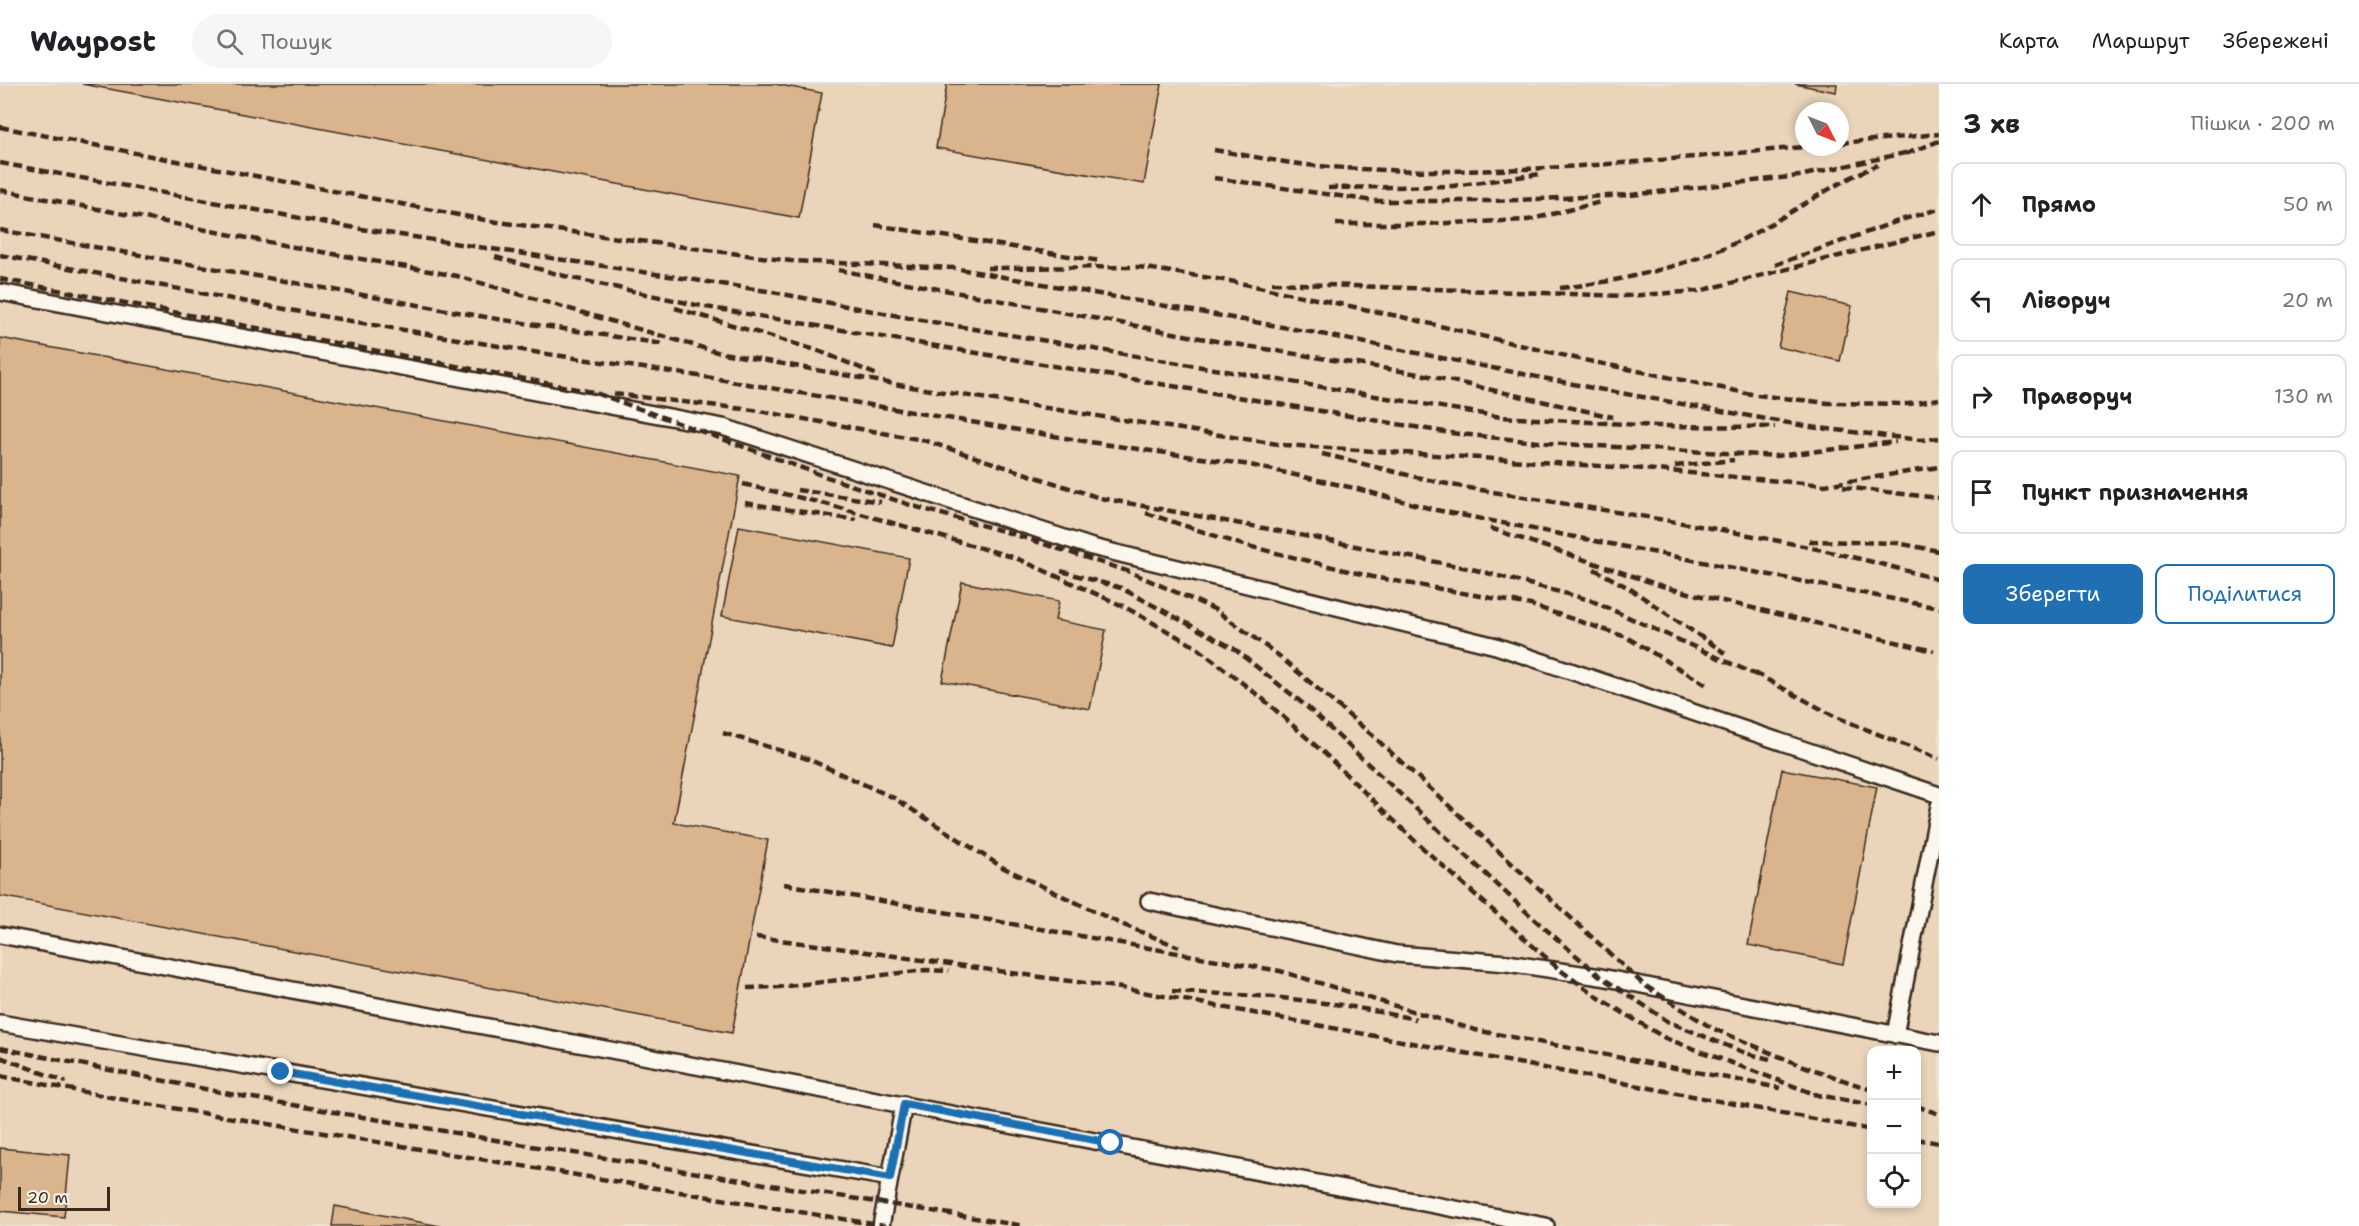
<!DOCTYPE html>
<html lang="uk">
<meta charset="utf-8">
<style>
body{margin:0;font-family:"Shantell Sans",sans-serif;background:#f6f6f6;color:#202124}
.controls{position:absolute;right:18px;bottom:18px;display:grid;overflow:hidden;border-radius:12px;box-shadow:0 3px 9px #0003}
.controls button{width:54px;height:54px;display:grid;place-items:center;padding:0;border:0;border-bottom:2px solid #e0e0e0;background:#fff;color:#202124;font:30px sans-serif}
.compass{position:absolute;left:1795px;top:18px;width:54px;height:54px;border-radius:50%;background:#fff;box-shadow:0 3px 9px #0003;rotate:132deg}
.scale{position:absolute;left:18px;bottom:15px;width:92px;box-sizing:border-box;padding-left:6px;border:3px solid #3b2a1e;border-top:0;font-size:16px;line-height:21px;white-space:nowrap;color:#3b2a1e;-webkit-text-stroke:4px #fbf7ec;paint-order:stroke}
.stop{position:absolute;width:18px;height:18px;margin:-14px;border:4px solid #1f6fb2;border-radius:50%;background:#fff}
.stop.end{background:#1f6fb2;border-color:#fff;box-shadow:0 2px 6px #0008}
.list{margin:0;padding:0;list-style:none}
h2{display:flex;justify-content:space-between;align-items:center;height:78px;margin:0;padding:0 24px;font-size:26px}
h2 small{font-size:20px;font-weight:400;color:#757577}
.list li{display:grid;grid-template-columns:39px 1fr auto;gap:18px;align-items:center;box-sizing:border-box;height:84px;margin:0 12px 12px;padding:0 12px;border:2px solid #e0e0e0;border-radius:12px}
.list b{display:block;font-size:22px;white-space:nowrap}
.list em{font-size:20px;font-style:normal;color:#757577}
.actions{display:flex;gap:12px;padding:18px 24px}
.actions a{flex:1;padding:14px 0;border:2px solid #1f6fb2;border-radius:12px;text-align:center;font-size:21px;color:#1f6fb2}
.actions .main{background:#1f6fb2;color:#fff}
.icon{flex:none;width:33px;height:33px;fill:none;stroke:currentColor;stroke-width:2;stroke-linecap:round;stroke-linejoin:round}
.map{position:relative;flex:none;width:1939px;height:1142px;overflow:hidden}
header{display:flex;align-items:center;gap:36px;box-sizing:border-box;height:84px;padding:0 30px;background:#fff;border-bottom:2px solid #e0e0e0}
header strong{font-size:28px}
nav{display:flex;gap:33px;margin-inline-start:auto;font-size:21px}
.search{width:420px;height:54px;background:#f6f6f6;display:flex;align-items:center;gap:15px;box-sizing:border-box;padding:0 21px;border-radius:33px;color:#757577;font-size:22px}
main{display:flex}
aside{flex:1;background:#fff}
.map>svg:first-child{display:block}
</style>
<header>
<strong>Waypost</strong>
<div class="search"><svg class="icon" aria-label="search" viewBox="0 0 24 24"><circle cx="10" cy="10" r="6"/><path d="M15 15l6 6"/></svg>Пошук</div>
<nav><a>Карта</a><a>Маршрут</a><a>Збережені</a></nav>
</header>
<main>
<div class="map">
<svg width="1939" height="1142" viewBox="0 0 1939 1142">
<rect width="100%" height="100%" fill="#f1e3cf"/>
<filter id="ink" filterUnits="userSpaceOnUse"><feTurbulence type="fractalNoise" baseFrequency=".0167" numOctaves="2"/><feDisplacementMap in="SourceGraphic" scale="12" xChannelSelector="R" yChannelSelector="G"/><feConvolveMatrix kernelMatrix="1 2 1 2 8 2 1 2 1" color-interpolation-filters="sRGB"/></filter>
<g filter="url(#ink)">
<!-- built -->
<path fill="#ead5bb" fill-rule="evenodd" d="M 0,0 L 1939,0 L 1939,1142 L 0,1142 ZM 1804,27 L 1840,27 L 1840,63 L 1804,63 ZM 1872,966 L 1916,966 L 1916,1120 L 1872,1120 Z"/>
<!-- building -->
<path fill="#dab48c" stroke="#3b2a1e" stroke-width="1.5" d="M 82,0 L 775,0 L 822,9 L 799,134 Z
M 947,0 L 1162,0 L 1144,100 L 936,64 Z
M 1795,0 L 1837,0 L 1836,8 Z
M 1791,208 L 1852,222 L 1840,277 L 1778,263 Z
M 0,254 L 740,392 L 674,739 L 768,756 L 732,949 L 0,812 Z
M 739,442 L 909,474 L 892,564 L 722,532 Z
M 962,498 L 1059,517 L 1055,536 L 1106,546 L 1090,625 L 942,597 Z
M 1782,685 L 1877,703 L 1843,880 L 1748,861 Z
M 0,1064 L 70,1071 L 64,1133 L 0,1127 Z
M 335,1122 L 440,1142 L 332,1142 Z"/>
<g fill="none" stroke-linecap="round" stroke-linejoin="round">
<!-- service casing -->
<g stroke="#3b2a1e" stroke-width="20">
<path id="service" d="M 0,208 L 723,343 L 1092,463 L 1496,562 L 1939,711
M 1149,817 L 1397,870 L 1507,879 L 1601,893 L 1939,959
M 0,851 L 1546,1142
M 0,939 L 890,1094
M 1895,951 L 1939,722
M 881,1142 L 904,1020"/>
</g>
<!-- service -->
<use href="#service" stroke="#fbf7ec" stroke-width="15"/>
<!-- rail -->
<path stroke="#3b2a1e" stroke-width="4.5" stroke-dasharray="9 4.5" stroke-linecap="butt" d="M 0,43 L 490,137 L 791,177 L 954,184 L 1316,249 L 1598,305 L 1811,343 L 1920,356 L 1939,354
M 1840,59 L 1939,50
M 1214,66 C 1253,72 1292,81 1331,83 C 1487,95 1648,77 1804,63
M 1906,70 L 1939,57
M 0,79 L 355,144 L 767,207 L 915,235 L 1501,333 L 1658,342 L 1775,343
M 1214,94 L 1374,117 L 1493,117 L 1630,111 L 1799,92 L 1914,67
M 1328,104 L 1453,102 L 1540,90
M 0,106 L 294,163 L 457,192 L 717,268 L 905,302 L 1284,361 L 1645,385 L 1825,401 L 1939,383
M 1336,140 L 1423,140 L 1528,136 L 1601,118
M 875,141 L 1100,177
M 0,146 L 491,234 L 663,260
M 0,171 L 327,233 L 534,268 L 712,294 L 1089,358 L 1250,381 L 1354,404 L 1436,426 L 1939,524
M 495,173 L 572,194 L 706,223 L 1450,349 L 1547,359 L 1776,372 L 1896,358
M 1775,181 L 1904,135 L 1939,125
M 987,184 L 1139,183 L 1230,197 L 1402,233 L 1579,275 L 1756,311 L 1828,319 L 1909,320 L 1939,315
M 838,186 L 1216,257 L 1425,291 L 1613,333
M 0,195 L 593,308 L 824,392 L 913,422 L 1013,450 L 1130,488 L 1214,525 L 1278,571 L 1372,651 L 1644,901 L 1712,944 L 1795,979 L 1872,1006
M 1272,199 L 1625,212 L 1699,207 L 1939,147
M 1560,204 C 1618,198 1684,183 1737,158 C 1785,135 1828,101 1878,81
M 675,224 L 819,267 L 880,292
M 614,310 L 753,326 L 923,356 L 1100,414 L 1274,446 L 1472,485 L 1590,516 L 1761,593
M 1322,370 C 1375,382 1428,398 1481,406 C 1635,432 1790,452 1939,496
M 1675,382 L 1734,376
M 743,400 L 826,420 L 1016,474 L 1123,522 L 1196,563 L 1263,615 L 1324,669 L 1415,757 L 1560,886 L 1602,916 L 1665,954 L 1820,1012
M 1843,403 L 1939,414
M 797,406 L 881,418
M 745,419 L 856,436
M 1146,429 L 1240,460 L 1373,493 L 1531,521 L 1626,553 L 1707,601
M 1490,444 L 1668,504 L 1934,567
M 1809,457 L 1897,459 L 1939,467
M 1594,485 L 1629,504 L 1725,569
M 1061,487 L 1121,504 L 1233,564 L 1306,622 L 1534,835 L 1601,893 L 1669,938 L 1745,969 L 1770,975
M 1755,589 L 1834,632 L 1939,675
M 723,649 L 808,675 L 894,714 L 1002,783 L 1121,840 L 1179,863
M 784,800 L 1280,887 L 1475,946 L 1780,1004
M 756,853 C 876,868 996,888 1116,903 L 1872,1046
M 747,904 L 779,903 L 926,886 L 949,887
M 1172,907 L 1274,913 L 1342,921 L 1416,935
M 0,964 L 230,1010 L 513,1059 L 1024,1142
M 0,973 L 66,998
M 0,992 L 142,1019 L 885,1142
M 1813,1010 L 1872,1021
M 1916,1022 L 1939,1030
M 1916,1055 L 1939,1059"/>
</g>
</g>
<g fill="none" stroke-linecap="round" stroke-linejoin="round" filter="url(#ink)">
<!-- route -->
<path stroke="#1f6fb2" stroke-width="8" d="M 281,988 L 890,1094 L 904,1020 L 1111,1059"/>
</g>
</svg>
<div class="controls">
<button>+</button>
<button>−</button>
<button><svg class="icon" aria-label="locate" viewBox="0 0 24 24"><circle cx="12" cy="12" r="6"/><path d="M12 2v4M12 18v4M2 12h4M18 12h4"/></svg></button>
</div>
<svg class="compass" viewBox="-18 -18 36 36"><path d="M0-13l5 13h-10z" fill="#e53935"/><path d="M0 13l5-13h-10z" fill="#757577"/></svg>
<div class="scale">20 m</div>
<div class="stop" style="left:1111px;top:1059px"></div>
<div class="stop end" style="left:281px;top:988px"></div>
</div>
<aside>
<h2>3 хв<small>Пішки · 200 m</small></h2>
<ul class="list">
<li><svg class="icon" aria-label="ahead" viewBox="0 0 24 24"><path d="M12 20V5M6 11l6-6 6 6"/></svg><div><b>Прямо</b></div><em>50 m</em></li>
<li><svg class="icon" aria-label="left" viewBox="0 0 24 24"><path d="M17 20v-9H6M10 6l-5 5 5 5"/></svg><div><b>Ліворуч</b></div><em>20 m</em></li>
<li><svg class="icon" aria-label="right" viewBox="0 0 24 24"><path d="M7 20v-9h11M14 6l5 5-5 5"/></svg><div><b>Праворуч</b></div><em>130 m</em></li>
<li><svg class="icon" aria-label="arrive" viewBox="0 0 24 24"><path d="M6 21V4h12l-3 4 3 4H6"/></svg><div><b>Пункт призначення</b></div></li>
</ul>
<div class="actions"><a class="main">Зберегти</a><a>Поділитися</a></div>
</aside>
</main>
